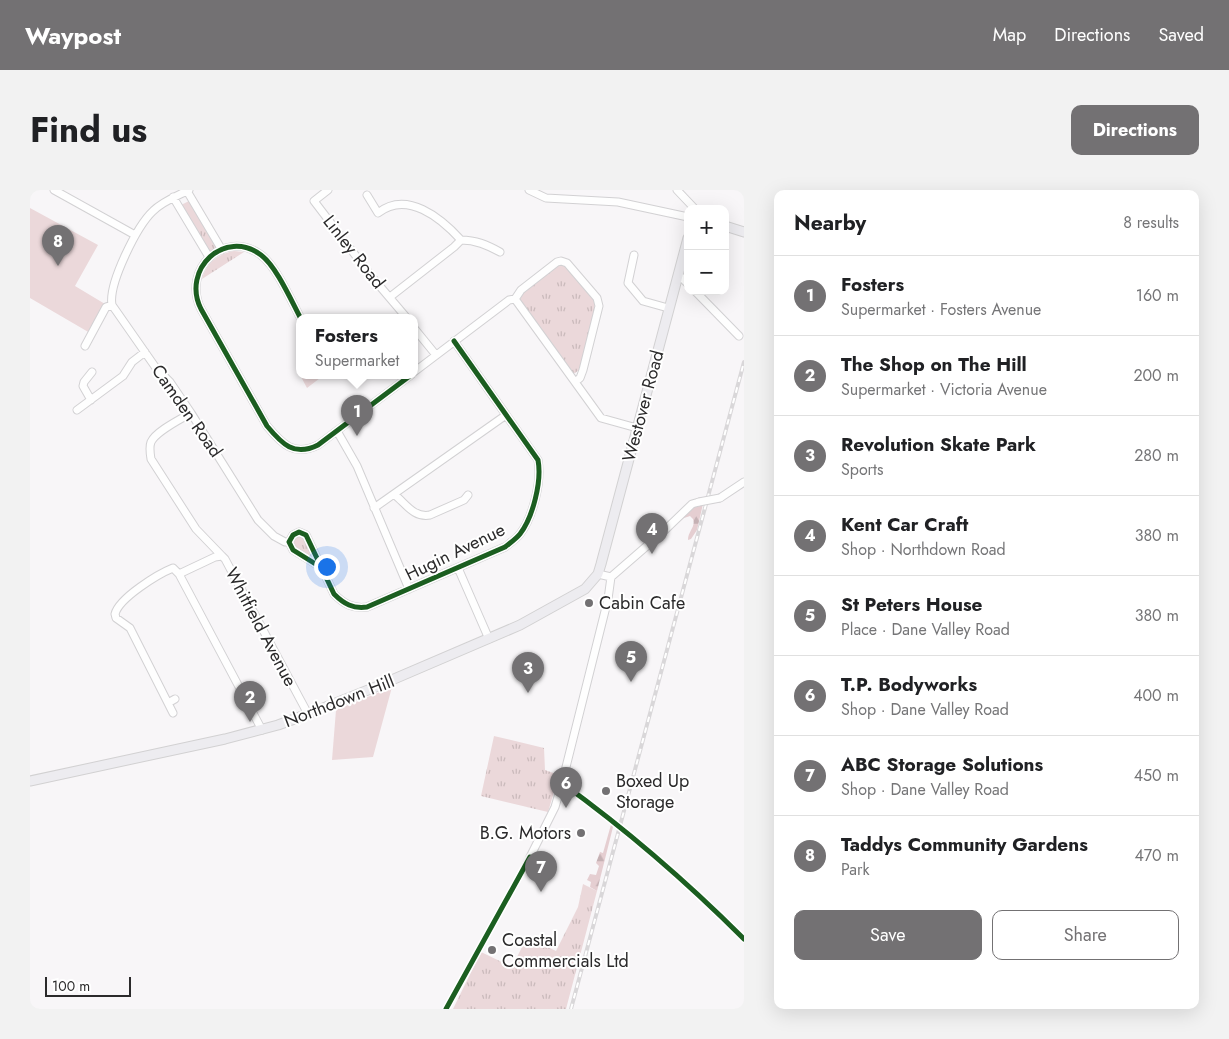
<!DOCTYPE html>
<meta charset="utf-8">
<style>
body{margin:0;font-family:Jost,sans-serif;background:#f2f2f2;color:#202124}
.controls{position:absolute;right:15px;top:15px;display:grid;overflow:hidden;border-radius:10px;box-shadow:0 5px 20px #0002}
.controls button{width:45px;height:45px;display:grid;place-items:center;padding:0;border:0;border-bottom:1px solid #e0e0e0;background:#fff;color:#202124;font:25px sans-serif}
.scale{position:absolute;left:15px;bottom:12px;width:86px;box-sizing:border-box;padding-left:5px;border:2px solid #2b2a2b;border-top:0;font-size:14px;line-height:18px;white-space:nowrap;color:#2b2a2b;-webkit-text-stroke:4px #fff;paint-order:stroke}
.you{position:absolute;left:296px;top:376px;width:18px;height:18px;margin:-12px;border:4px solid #fff;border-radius:50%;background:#1a73e8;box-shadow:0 0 0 8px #1a73e833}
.badge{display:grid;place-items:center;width:32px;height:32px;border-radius:50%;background:#737173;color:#fff;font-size:16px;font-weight:700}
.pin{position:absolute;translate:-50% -41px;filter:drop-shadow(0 1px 2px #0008)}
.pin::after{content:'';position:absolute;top:26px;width:18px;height:15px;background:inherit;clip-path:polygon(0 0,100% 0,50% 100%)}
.popup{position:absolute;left:266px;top:124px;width:122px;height:65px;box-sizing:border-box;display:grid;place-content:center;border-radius:10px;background:#fff;filter:drop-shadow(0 1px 4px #0005);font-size:16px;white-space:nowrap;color:#757577}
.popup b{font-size:19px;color:#202124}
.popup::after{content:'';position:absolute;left:50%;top:100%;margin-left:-10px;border:10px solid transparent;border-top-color:#fff}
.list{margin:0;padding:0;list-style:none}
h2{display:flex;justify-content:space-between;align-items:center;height:65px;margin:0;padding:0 20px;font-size:21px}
h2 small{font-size:16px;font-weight:400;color:#757577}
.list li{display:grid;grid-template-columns:32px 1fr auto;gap:15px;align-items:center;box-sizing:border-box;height:80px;padding:0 20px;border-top:1px solid #e0e0e0}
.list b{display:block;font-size:19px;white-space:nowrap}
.list p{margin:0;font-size:16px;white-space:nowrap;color:#757577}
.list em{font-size:16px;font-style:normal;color:#757577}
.actions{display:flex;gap:10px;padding:15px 20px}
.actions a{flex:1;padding:11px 0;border:1px solid #737173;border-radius:10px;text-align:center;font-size:18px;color:#737173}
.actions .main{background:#737173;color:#fff}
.map{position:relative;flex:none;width:714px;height:819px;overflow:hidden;border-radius:10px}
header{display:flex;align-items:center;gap:30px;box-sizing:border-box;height:70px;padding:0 25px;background:#737173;color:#fff}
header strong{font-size:24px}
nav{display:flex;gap:28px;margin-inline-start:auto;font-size:18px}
.intro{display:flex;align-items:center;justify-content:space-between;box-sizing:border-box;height:120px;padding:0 30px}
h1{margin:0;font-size:35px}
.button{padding:12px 22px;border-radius:10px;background:#737173;color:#fff;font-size:18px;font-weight:700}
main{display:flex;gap:30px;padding:0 30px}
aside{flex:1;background:#fff;border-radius:10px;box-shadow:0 5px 20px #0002}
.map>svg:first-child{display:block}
</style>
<header>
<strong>Waypost</strong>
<nav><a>Map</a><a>Directions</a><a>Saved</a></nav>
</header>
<div class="intro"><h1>Find us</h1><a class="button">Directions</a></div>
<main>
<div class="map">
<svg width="714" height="819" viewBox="0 0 714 819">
<defs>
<pattern id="grass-tufts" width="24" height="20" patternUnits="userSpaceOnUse" patternTransform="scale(1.25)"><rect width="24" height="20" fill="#ebd8da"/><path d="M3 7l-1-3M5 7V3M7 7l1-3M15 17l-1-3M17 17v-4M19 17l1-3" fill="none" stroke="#cababb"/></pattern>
<pattern id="forest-firs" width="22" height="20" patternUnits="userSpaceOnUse" patternTransform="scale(1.25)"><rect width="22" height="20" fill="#e5ced1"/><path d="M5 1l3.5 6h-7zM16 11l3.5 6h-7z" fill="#c5b1b4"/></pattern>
</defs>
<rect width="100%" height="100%" fill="#f8f6f8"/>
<!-- grass -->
<path fill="url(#grass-tufts)" d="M 159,11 L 187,57 L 183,62 L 178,60 L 151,15 Z
M 204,61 L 214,62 L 172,89 C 176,73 188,64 204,61 Z
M 531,74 L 537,77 L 567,113 L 549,180 L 545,183 L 541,183 L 488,108 L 489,103 L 526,75 Z
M 270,185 L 294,185 L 277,198 Z
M 267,345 L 273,345 L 284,368 L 283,369 L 263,357 L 263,348 Z
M 464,546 L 514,558 L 515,580 L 529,585 L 518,622 L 451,606 Z
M 553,694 L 567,701 L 536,819 L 423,819 L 451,762 L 482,777 L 497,747 L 526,761 L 548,717 Z"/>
<!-- forest -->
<path fill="url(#forest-firs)" d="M 673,314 L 667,340 L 661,349 L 658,350 C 658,341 666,337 663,329 L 660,326 L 654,328 L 649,332 L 645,333 L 666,316 Z
M 582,631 L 584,633 L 567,701 L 560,697 L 561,692 L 557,690 L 560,684 L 566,685 L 569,676 L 566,673 L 570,662 L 573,663 Z"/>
<!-- garden -->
<path fill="#ebd8da" d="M 0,18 L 68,55 L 45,96 L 75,114 L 60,143 L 0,108 Z
M 362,497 L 343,567 L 302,570 L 306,520 Z"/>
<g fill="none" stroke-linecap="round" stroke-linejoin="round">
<!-- minor casing -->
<g stroke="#d2d1d3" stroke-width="9">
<path id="minor" d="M 24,0 L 105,45
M 159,0 C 147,6 133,11 123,21 C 107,36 78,94 82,115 L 126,178 L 140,192 L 161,223 L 228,330 L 244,346 L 255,352 L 259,352
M 298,0 L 284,11 L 342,87 L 376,127
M 499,0 L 516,8 L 588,12 L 658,27
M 647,0 L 665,19
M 157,1 L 192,60
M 337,5 L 348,23 C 377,0 411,28 431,50 C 446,50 457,55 470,62
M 143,7 L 179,67
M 604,65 L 598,93 L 613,111 L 638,118
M 648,84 L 658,94
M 665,101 L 709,146
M 360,107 L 424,57 L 431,50
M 485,109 L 491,100 L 527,72 L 531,71 L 537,73 L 567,108 L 569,116 L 553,180 L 550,188 L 545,192
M 485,109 L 571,228 L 607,238
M 270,127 C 261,110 246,76 231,65 C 195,38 151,79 171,119 L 237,236 C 252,254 264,267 288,255 L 381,185
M 384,138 L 406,165
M 55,156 L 76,117 L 82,115
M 384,182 L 479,110 L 485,109
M 61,210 L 53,196 L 54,192 L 62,182
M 47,220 L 93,186 L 102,172 L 115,162
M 161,223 C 151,229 126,241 121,252 C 119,257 120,263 121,269 L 166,339 L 192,366
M 307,241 L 327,276 L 379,399
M 365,305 C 376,314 384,328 400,325 L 434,310 L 438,305
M 690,308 L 714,292
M 344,318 L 476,225
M 292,378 L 263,360 L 259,352 L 263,345 L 269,342 L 276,345 L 304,404 C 314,414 323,419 337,417 L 475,357 C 480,353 486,349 490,344 C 503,327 512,291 508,270 L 424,151
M 428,378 L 459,449
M 149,384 L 185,367 L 192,366 L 195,369 L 278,524
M 568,384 L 581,387 L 634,341 L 662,314 L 669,312
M 138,513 L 145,509
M 143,523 L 100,438 L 86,428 L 85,424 C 89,408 128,384 143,378 L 149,384 L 232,540
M 500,667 L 525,617 L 532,593 L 578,409 L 581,387"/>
</g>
<!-- major casing -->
<g stroke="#d2d1d2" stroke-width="11">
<path id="major" d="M 695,36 L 714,42
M 0,591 L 195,549 L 248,535 L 278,524 L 343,498 L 490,435 L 555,399 L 568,384 L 571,374 L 658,48"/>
</g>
<!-- minor -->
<use href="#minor" stroke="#fefefe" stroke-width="7"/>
<!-- major -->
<use href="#major" stroke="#edecf0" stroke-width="9"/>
<!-- rail casing -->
<g stroke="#d9d7d9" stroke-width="4">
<path id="rail" d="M 541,819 L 714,172"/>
</g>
<!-- rail -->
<use href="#rail" stroke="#fff" stroke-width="2" stroke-dasharray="5.5" stroke-linecap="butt"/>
<!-- minor-bridge casing -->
<g stroke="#d2d1d3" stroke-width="9" stroke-linecap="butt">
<path id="minor-bridge" d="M 669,312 L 690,308"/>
</g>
<!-- minor-bridge -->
<use href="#minor-bridge" stroke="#fefefe" stroke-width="7"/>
<!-- cycleway casing -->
<g stroke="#fff" stroke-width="8">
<path id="cycleway" d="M 270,127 C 261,110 246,76 231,65 C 195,38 151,79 171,119 L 237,236 C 252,254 264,267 288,255 L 381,185
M 292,378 L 263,360 L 259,352 L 263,345 L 269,342 L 276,345 L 304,404 C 314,414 323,419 337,417 L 475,357 C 480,353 486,349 490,344 C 503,327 512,291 508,270 L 424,151
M 532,593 C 597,640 657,692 714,749
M 416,819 L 500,667"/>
</g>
<!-- cycleway -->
<use href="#cycleway" stroke="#1b5e20" stroke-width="5"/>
</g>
<!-- markers -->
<g fill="#737173" stroke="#fff" stroke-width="2">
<circle cx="559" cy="413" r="5"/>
<circle cx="576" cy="601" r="5"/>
<circle cx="551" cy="643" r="5"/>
<circle cx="462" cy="760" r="5"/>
</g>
<g text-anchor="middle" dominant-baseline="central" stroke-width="4" stroke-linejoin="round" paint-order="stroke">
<!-- street labels -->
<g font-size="18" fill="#2b2a2b" stroke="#fff">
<text transform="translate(324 62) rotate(52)">Linley Road</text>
<text transform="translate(613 216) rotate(-75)">Westover Road</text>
<text transform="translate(157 221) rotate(55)">Camden Road</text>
<text transform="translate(425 362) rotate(-26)">Hugin Avenue</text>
<text transform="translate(231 437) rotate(62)">Whitfield Avenue</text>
<text transform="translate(309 511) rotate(-21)">Northdown Hill</text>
</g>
<!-- poi labels -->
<g font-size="18" fill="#2b2a2b" stroke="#fff" text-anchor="start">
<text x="569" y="413">Cabin Cafe</text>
<text x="586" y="591">Boxed Up<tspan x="586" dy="21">Storage</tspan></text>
<text x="541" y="643" text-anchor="end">B.G. Motors</text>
<text x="472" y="750">Coastal<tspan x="472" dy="21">Commercials Ltd</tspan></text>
</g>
</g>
</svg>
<div class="controls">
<button>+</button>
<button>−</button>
</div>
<div class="scale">100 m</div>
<div class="you"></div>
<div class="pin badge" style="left:327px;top:246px">1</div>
<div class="popup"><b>Fosters</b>Supermarket</div>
<div class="pin badge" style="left:220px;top:532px">2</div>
<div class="pin badge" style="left:498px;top:503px">3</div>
<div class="pin badge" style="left:622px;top:364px">4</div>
<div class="pin badge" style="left:601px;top:492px">5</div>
<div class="pin badge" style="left:536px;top:618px">6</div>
<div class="pin badge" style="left:511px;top:702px">7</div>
<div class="pin badge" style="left:28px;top:76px">8</div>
</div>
<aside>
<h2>Nearby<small>8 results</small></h2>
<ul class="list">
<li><span class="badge">1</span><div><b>Fosters</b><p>Supermarket · Fosters Avenue</p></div><em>160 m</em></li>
<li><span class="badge">2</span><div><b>The Shop on The Hill</b><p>Supermarket · Victoria Avenue</p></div><em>200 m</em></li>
<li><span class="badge">3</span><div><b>Revolution Skate Park</b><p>Sports</p></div><em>280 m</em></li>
<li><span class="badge">4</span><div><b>Kent Car Craft</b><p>Shop · Northdown Road</p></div><em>380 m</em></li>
<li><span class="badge">5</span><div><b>St Peters House</b><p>Place · Dane Valley Road</p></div><em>380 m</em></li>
<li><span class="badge">6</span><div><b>T.P. Bodyworks</b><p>Shop · Dane Valley Road</p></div><em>400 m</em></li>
<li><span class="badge">7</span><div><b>ABC Storage Solutions</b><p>Shop · Dane Valley Road</p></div><em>450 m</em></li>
<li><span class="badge">8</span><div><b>Taddys Community Gardens</b><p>Park</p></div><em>470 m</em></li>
</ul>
<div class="actions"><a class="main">Save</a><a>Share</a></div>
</aside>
</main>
